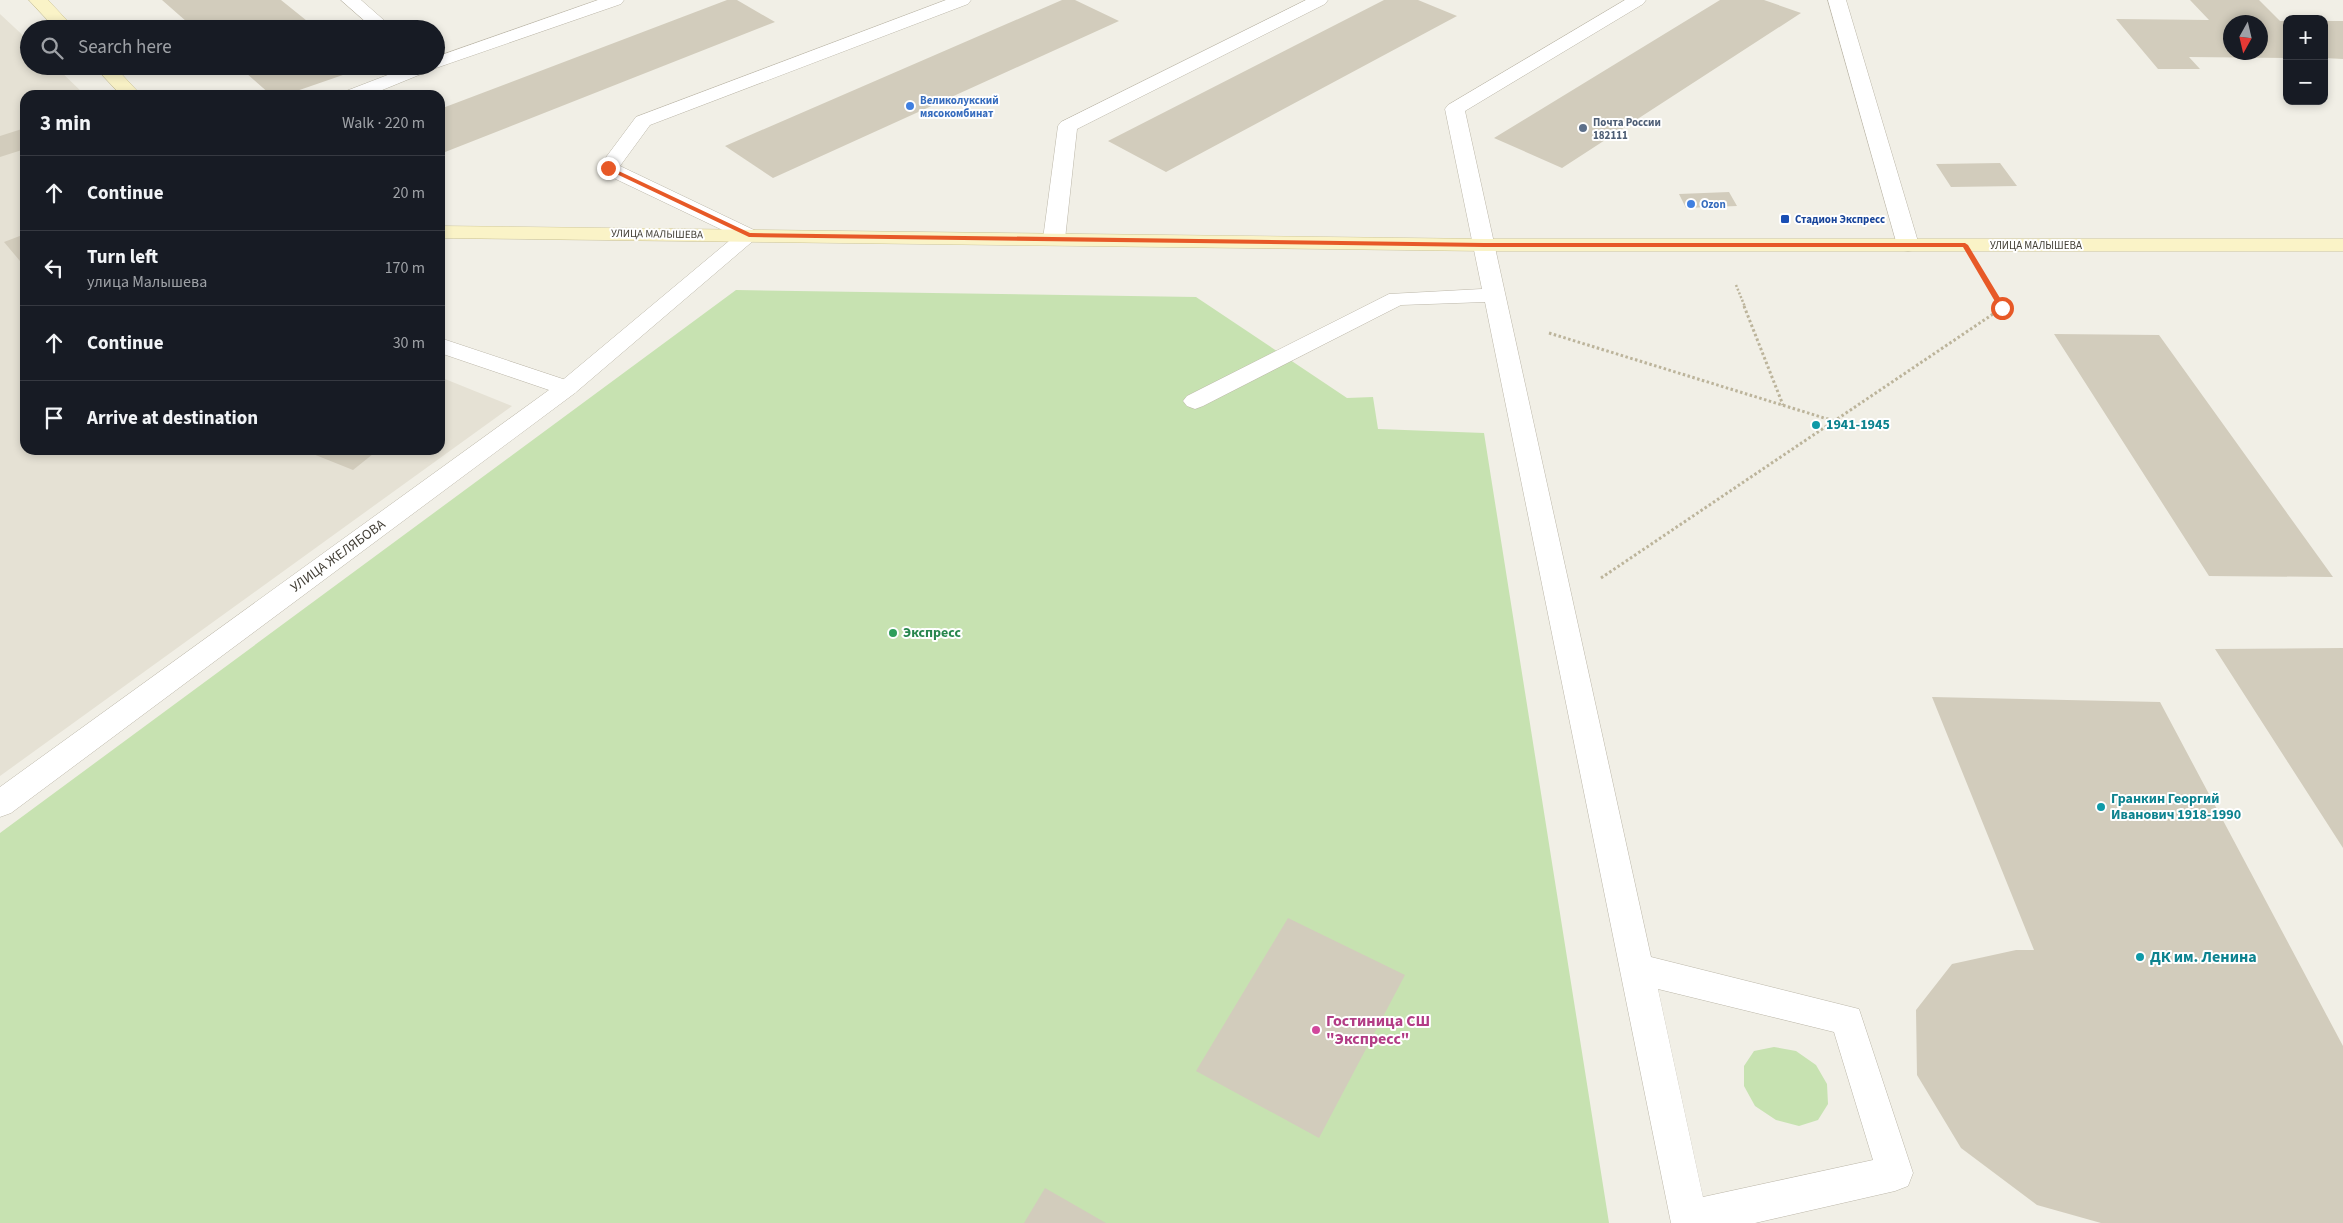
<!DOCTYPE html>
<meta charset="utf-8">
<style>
body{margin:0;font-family:"Source Sans 3",sans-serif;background:#242831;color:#f1f3f6}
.controls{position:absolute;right:15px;top:15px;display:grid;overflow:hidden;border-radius:10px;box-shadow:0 2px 8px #0003}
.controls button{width:45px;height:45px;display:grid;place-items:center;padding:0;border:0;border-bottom:1px solid #363941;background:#171b24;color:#f1f3f6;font:25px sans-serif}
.compass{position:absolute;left:2223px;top:15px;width:45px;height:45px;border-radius:50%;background:#171b24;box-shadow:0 2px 8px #0003;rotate:188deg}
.stop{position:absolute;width:15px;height:15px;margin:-11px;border:4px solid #e75927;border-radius:50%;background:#fff}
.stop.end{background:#e75927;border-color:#fff;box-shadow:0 1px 5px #0008}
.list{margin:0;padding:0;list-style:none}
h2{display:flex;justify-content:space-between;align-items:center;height:65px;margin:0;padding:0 20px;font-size:21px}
h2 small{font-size:16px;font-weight:400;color:#9ea1a6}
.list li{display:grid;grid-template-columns:32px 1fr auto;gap:15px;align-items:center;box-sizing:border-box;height:75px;padding:0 20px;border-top:1px solid #363941}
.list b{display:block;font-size:19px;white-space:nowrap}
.list p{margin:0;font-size:16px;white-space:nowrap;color:#9ea1a6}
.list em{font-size:16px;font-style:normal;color:#9ea1a6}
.icon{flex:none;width:28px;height:28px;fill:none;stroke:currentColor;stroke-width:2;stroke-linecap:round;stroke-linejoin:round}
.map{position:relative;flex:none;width:2343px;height:1223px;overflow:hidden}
.search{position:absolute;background:#171b24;box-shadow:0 2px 8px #0003;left:20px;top:20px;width:425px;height:55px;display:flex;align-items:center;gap:12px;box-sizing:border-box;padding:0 18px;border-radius:28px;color:#9ea1a6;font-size:19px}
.panel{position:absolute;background:#171b24;box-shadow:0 2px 8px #0003;left:20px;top:90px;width:425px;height:365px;border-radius:15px}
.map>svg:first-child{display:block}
</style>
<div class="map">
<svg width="2343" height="1223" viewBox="0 0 2343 1223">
<rect width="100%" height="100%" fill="#f1efe6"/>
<!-- residential -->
<path fill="#e5e1d4" d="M 0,14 L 29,41 L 29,66 L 55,66 L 85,95 L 25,95 L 25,450 L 440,450 L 440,377 L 512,406 L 0,776 Z"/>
<!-- green -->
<path fill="#c7e2b1" d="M 736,290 L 1196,297 L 1347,398 L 1373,397 L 1378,429 L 1484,433 L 1609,1223 L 0,1223 L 0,833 Z
M 1774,1047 L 1796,1051 L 1816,1065 L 1827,1084 L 1828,1104 L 1818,1120 L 1799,1126 L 1776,1120 L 1755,1106 L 1744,1086 L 1744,1066 L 1754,1051 Z"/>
<!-- building -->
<path fill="#d2ccbc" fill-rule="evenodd" d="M 162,0 L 281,0 L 317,29 L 195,29 Z
M 727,0 L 737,0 L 775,22 L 440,154 L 440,109 Z
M 1062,0 L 1075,0 L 1119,21 L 773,178 L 725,146 Z
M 1384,0 L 1418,0 L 1457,16 L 1166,172 L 1108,141 Z
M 1720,0 L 1764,0 L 1801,13 L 1562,168 L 1494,138 Z
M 2190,0 L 2259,0 L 2280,21 L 2287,21 L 2287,58 L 2189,57 L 2200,69 L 2158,69 L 2116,19 L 2209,20 ZM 2230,22 L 2260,22 L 2260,52 L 2230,52 Z
M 2324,21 L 2343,21 L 2343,59 L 2324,58 Z
M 238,66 L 366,66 L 366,67 L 285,95 L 271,95 Z
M 25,128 L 25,149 L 0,157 L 0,136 Z
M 2000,163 L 2017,186 L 1951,187 L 1936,164 Z
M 1729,192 L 1737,206 L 1686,208 L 1679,194 Z
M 25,234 L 25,267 L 4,242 Z
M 2054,334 L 2159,335 L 2333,577 L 2209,576 Z
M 303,450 L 378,450 L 353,470 Z
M 2343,648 L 2343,848 L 2215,649 Z
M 1932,697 L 2160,702 L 2343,1046 L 2343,1223 L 2101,1223 L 2037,1205 L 1961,1148 L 1917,1075 L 1916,1010 L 1952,964 L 2016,950 L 2034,950 Z
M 1288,918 L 1405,975 L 1319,1138 L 1196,1071 Z
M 1045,1188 L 1106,1223 L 1024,1223 Z"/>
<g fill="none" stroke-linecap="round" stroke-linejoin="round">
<!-- lane casing -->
<g stroke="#bcb7a9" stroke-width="1">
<path id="lane" d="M 341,0 L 361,0 L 394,29 L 374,29 Z
M 598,0 L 624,0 L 621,4 L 436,68 L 370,95 L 344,95 L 346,91 L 411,66 L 436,66 L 436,57 Z
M 946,0 L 971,0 L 968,4 L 650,125 L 620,166 L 756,231 L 760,235 L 575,393 L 567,395 L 559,393 L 555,388 L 559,383 L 735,236 L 601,172 L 598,168 L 636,117 Z
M 1306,0 L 1328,0 L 1325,4 L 1077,129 L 1065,239 L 1062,244 L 1054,245 L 1046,244 L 1043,239 L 1058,126 L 1061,122 Z
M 1625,0 L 1646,0 L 1643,4 L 1465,111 L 1651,957 L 1859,1009 L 1913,1173 L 1908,1186 L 1895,1191 L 1755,1223 L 1671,1223 L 1485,302 L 1401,305 L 1203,406 L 1195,409 L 1187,406 L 1183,401 L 1187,396 L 1389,294 L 1482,289 L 1445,109 L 1448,105 ZM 1658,989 L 1834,1032 L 1873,1160 L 1703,1197 Z"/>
</g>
<!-- street casing -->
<g stroke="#bcb7a9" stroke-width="1">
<path id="street" d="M 1828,0 L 1846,0 L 1919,245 L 1916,250 L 1908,251 L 1900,250 L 1897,245 Z
M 440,338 L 575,383 L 579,388 L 575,393 L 11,813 L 0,817 L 0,787 L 549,390 L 440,353 Z"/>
</g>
<!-- secondary casing -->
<g stroke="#cdc598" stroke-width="1">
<path id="secondary" d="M 29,0 L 48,0 L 75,29 L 56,29 Z
M 94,66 L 114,66 L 141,95 L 121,95 Z
M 440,226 L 1484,239 L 2343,239 L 2343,251 L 1484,251 L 440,238 Z"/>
</g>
<!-- path-far1 -->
<path stroke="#bcb49b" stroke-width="2.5" stroke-dasharray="2 2" stroke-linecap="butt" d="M 1988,284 L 2002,307
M 1736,285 L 1745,307"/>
<!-- path -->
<path stroke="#bcb49b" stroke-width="3" stroke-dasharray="2.5 2.5" stroke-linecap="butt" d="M 1744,306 L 1783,405
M 1549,333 L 1834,421
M 1601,578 L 2002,308 L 2001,306"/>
<!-- lane -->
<use href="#lane" fill="#fff" fill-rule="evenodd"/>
<!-- street -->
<use href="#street" fill="#fff" fill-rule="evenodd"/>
<!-- secondary -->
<use href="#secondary" fill="#faf3c7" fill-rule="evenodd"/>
</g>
<!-- route -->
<path fill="#e75927" d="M 608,166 L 750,233 L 1484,243 L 1965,243 L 1968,245 L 2006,308 L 2000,310 L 1963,247 L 1484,247 L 749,237 L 606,169 Z"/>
<!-- markers -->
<g fill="#3f7fe0" stroke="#fff" stroke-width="2">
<circle cx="910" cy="106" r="5"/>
<circle cx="1691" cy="204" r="5"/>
</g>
<circle fill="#5c6f8a" stroke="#fff" stroke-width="2" cx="1583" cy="128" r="5"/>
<rect fill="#1a4fb4" stroke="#fff" stroke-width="2" x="1780" y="214" width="10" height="10" rx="2.5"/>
<g fill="#0f9aa8" stroke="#fff" stroke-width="2">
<circle cx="1816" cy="425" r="5"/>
<circle cx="2101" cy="807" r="5"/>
<circle cx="2140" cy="957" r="5"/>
</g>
<circle fill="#2e9e5b" stroke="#fff" stroke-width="2" cx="893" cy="633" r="5"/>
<circle fill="#d1479c" stroke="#fff" stroke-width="2" cx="1316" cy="1030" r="5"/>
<g text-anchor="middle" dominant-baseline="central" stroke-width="4" stroke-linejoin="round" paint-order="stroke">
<!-- far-shop labels -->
<g font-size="11" font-weight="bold" fill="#366cbe" stroke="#fff" text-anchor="start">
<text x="920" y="100">Великолукский<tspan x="920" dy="13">мясокомбинат</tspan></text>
<text x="1701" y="204">Ozon</text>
</g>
<!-- far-service labels -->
<g font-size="11" font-weight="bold" fill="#4e5e75" stroke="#fff" text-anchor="start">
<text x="1593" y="122">Почта России<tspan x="1593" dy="13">182111</tspan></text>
</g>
<!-- far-transit labels -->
<g font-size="11" font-weight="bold" fill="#164399" stroke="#fff" text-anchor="start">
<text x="1795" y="219">Стадион Экспресс</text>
</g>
<!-- far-street labels -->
<g font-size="11" fill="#433f36" stroke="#fff">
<text transform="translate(657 234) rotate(1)">УЛИЦА МАЛЫШЕВА</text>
<text x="2036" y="245">УЛИЦА МАЛЫШЕВА</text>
</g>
<!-- culture labels -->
<g font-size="14" font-weight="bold" fill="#0d838f" stroke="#fff" text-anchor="start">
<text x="1826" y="425">1941-1945</text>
<text x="2111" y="799">Гранкин Георгий<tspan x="2111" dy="16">Иванович 1918-1990</tspan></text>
</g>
<!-- street labels -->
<g font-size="14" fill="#433f36" stroke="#fff">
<text transform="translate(338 556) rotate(-36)">УЛИЦА ЖЕЛЯБОВА</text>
</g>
<!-- leisure labels -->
<g font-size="14" font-weight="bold" fill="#27864d" stroke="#fff" text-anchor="start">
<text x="903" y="633">Экспресс</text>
</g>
<!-- near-culture labels -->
<g font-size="16" font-weight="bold" fill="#0d838f" stroke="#fff" text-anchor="start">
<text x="2150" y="957">ДК им. Ленина</text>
</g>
<!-- near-hotel labels -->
<g font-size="16" font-weight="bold" fill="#b23c85" stroke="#fff" text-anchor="start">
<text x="1326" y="1021">Гостиница СШ<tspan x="1326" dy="18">"Экспресс"</tspan></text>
</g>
</g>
</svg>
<div class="controls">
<button>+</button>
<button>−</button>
</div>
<svg class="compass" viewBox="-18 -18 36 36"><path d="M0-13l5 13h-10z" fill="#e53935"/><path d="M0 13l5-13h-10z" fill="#9ea1a6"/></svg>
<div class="stop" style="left:2002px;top:308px"></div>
<div class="stop end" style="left:608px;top:168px"></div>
<div class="search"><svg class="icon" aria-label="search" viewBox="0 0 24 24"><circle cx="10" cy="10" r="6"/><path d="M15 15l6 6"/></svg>Search here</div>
<section class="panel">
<h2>3 min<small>Walk · 220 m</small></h2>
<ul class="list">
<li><svg class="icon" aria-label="ahead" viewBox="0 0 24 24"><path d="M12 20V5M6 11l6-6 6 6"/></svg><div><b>Continue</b></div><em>20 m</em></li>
<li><svg class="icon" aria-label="left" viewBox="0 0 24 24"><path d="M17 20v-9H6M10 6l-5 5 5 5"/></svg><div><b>Turn left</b><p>улица Малышева</p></div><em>170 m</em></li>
<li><svg class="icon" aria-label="ahead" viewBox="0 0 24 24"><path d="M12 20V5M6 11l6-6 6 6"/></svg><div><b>Continue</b></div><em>30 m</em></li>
<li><svg class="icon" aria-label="arrive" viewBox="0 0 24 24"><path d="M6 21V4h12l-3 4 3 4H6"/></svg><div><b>Arrive at destination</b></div></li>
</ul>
</section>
</div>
